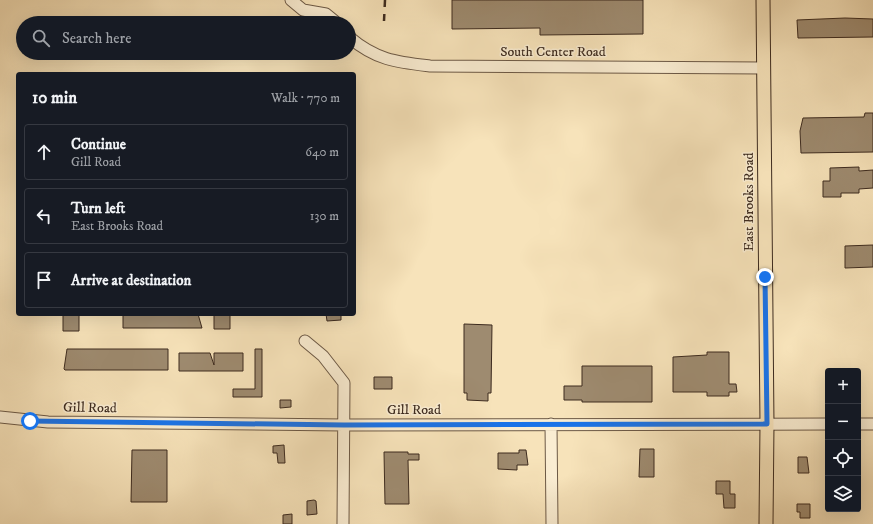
<!DOCTYPE html>
<meta charset="utf-8">
<style>
body{margin:0;font-family:"IM FELL DW Pica",serif;background:#242831;color:#f1f3f6}
.controls{position:absolute;right:12px;bottom:12px;display:grid;overflow:hidden;border-radius:4px;box-shadow:0 4px 16px #0002}
.controls button{width:36px;height:36px;display:grid;place-items:center;padding:0;border:0;border-bottom:1px solid #363941;background:#171b24;color:#f1f3f6;font:20px sans-serif}
.stop{position:absolute;width:12px;height:12px;margin:-9px;border:3px solid #1a73e8;border-radius:50%;background:#fff}
.stop.end{background:#1a73e8;border-color:#fff;box-shadow:0 1px 4px #0008}
.list{margin:0;padding:0;list-style:none}
h2{display:flex;justify-content:space-between;align-items:center;height:52px;margin:0;padding:0 16px;font-size:17px}
h2 small{font-size:13px;font-weight:400;color:#9ea1a6}
.list li{display:grid;grid-template-columns:26px 1fr auto;gap:12px;align-items:center;box-sizing:border-box;height:56px;margin:0 8px 8px;padding:0 8px;border:1px solid #363941;border-radius:4px}
.list b{display:block;font-size:15px;white-space:nowrap}
.list p{margin:0;font-size:13px;white-space:nowrap;color:#9ea1a6}
.list em{font-size:13px;font-style:normal;color:#9ea1a6}
.icon{flex:none;width:22px;height:22px;fill:none;stroke:currentColor;stroke-width:2;stroke-linecap:round;stroke-linejoin:round}
.map{position:relative;flex:none;width:873px;height:524px;overflow:hidden}
.search{position:absolute;background:#171b24;box-shadow:0 4px 16px #0002;left:16px;top:16px;width:340px;height:44px;display:flex;align-items:center;gap:10px;box-sizing:border-box;padding:0 14px;border-radius:22px;color:#9ea1a6;font-size:15px}
.panel{position:absolute;background:#171b24;box-shadow:0 4px 16px #0002;left:16px;top:72px;width:340px;height:244px;border-radius:4px}
.map>svg:first-child{display:block}
</style>
<div class="map">
<svg width="873" height="524" viewBox="0 0 873 524">
<rect width="100%" height="100%" fill="#f7e3ba"/>
<filter id="stains"><feTurbulence type="fractalNoise" baseFrequency=".005" numOctaves="4"/><feColorMatrix values="0 0 0 0 .2 0 0 0 0 .09 0 0 0 0 .02 0 0 0 .5 -.17"/></filter>
<radialGradient id="worn" r=".72"><stop offset=".6" stop-color="#630" stop-opacity="0"/><stop offset="1" stop-color="#630" stop-opacity=".3"/></radialGradient>
<!-- building -->
<path fill="#9e8b70" stroke="#3d2b1f" d="M 452,0 L 643,0 L 643,34 L 540,35 L 540,28 L 452,29 Z
M 845,18 L 873,19 L 873,37 L 798,38 L 797,20 Z
M 865,113 L 873,113 L 873,152 L 801,153 L 800,131 L 803,118 L 864,117 Z
M 859,167 L 859,171 L 873,170 L 873,188 L 859,189 L 859,193 L 841,193 L 841,197 L 823,197 L 823,181 L 830,181 L 830,168 Z
M 873,245 L 873,267 L 845,268 L 845,246 Z
M 63,314 L 79,314 L 79,331 L 63,331 Z
M 123,314 L 198,314 L 202,328 L 123,328 Z
M 214,314 L 230,314 L 230,329 L 214,329 Z
M 326,314 L 341,314 L 341,320 L 327,321 Z
M 464,324 L 492,325 L 491,393 L 488,393 L 488,401 L 467,400 L 467,393 L 464,393 Z
M 67,349 L 168,349 L 168,370 L 65,370 L 64,369 Z
M 255,349 L 262,349 L 262,397 L 233,397 L 233,389 L 255,389 Z
M 707,352 L 729,352 L 729,384 L 736,384 L 737,392 L 729,392 L 729,396 L 707,396 L 707,392 L 673,392 L 673,357 L 707,355 Z
M 179,353 L 210,353 L 214,365 L 214,353 L 243,353 L 243,371 L 179,371 Z
M 582,366 L 652,366 L 652,402 L 582,402 L 582,400 L 564,400 L 564,386 L 582,386 Z
M 374,377 L 392,377 L 392,389 L 374,389 Z
M 280,400 L 291,400 L 291,407 L 280,408 Z
M 284,445 L 285,463 L 278,463 L 277,453 L 273,453 L 273,446 Z
M 640,449 L 654,449 L 654,477 L 639,477 Z
M 132,450 L 167,450 L 167,502 L 131,502 Z
M 519,450 L 526,450 L 528,465 L 517,465 L 517,470 L 498,469 L 498,453 L 519,453 Z
M 384,452 L 408,452 L 408,454 L 419,454 L 419,460 L 408,460 L 409,504 L 385,504 Z
M 798,457 L 807,457 L 809,473 L 798,473 Z
M 716,481 L 730,481 L 730,494 L 735,494 L 735,508 L 724,508 L 723,494 L 716,494 Z
M 314,500 L 316,501 L 317,514 L 307,515 L 307,501 Z
M 797,504 L 810,504 L 810,518 L 800,518 L 800,512 L 797,512 Z
M 292,514 L 292,524 L 283,524 L 283,515 Z"/>
<g fill="none" stroke-linecap="round" stroke-linejoin="round">
<!-- minor casing -->
<g stroke="#6c5946" stroke-width="13">
<path id="minor" d="M 291,0 L 303,10 L 326,14 L 337,23
M 349,37 C 376,60 396,62 430,66 L 764,68
M 305,341 L 323,356 L 344,383 L 343,524
M 0,417 L 48,422 L 344,425 L 828,424
M 551,424 L 552,524
M 858,424 L 873,424"/>
</g>
<!-- major casing -->
<g stroke="#3d2b1f" stroke-width="15">
<path id="major" d="M 763,0 L 767,424 L 766,524"/>
</g>
<!-- minor -->
<use href="#minor" stroke="#faedd2" stroke-width="11"/>
<!-- major -->
<use href="#major" stroke="#f7e3ba" stroke-width="13"/>
<!-- rail -->
<path stroke="#3d2b1f" stroke-width="2.5" stroke-dasharray="7 7" stroke-linecap="butt" d="M 384,21 L 385,0"/>
</g>
<g fill="none" stroke-linecap="round" stroke-linejoin="round">
<!-- route -->
<path stroke="#1a73e8" stroke-width="5" d="M 30,421 L 344,425 L 767,424 L 765,277"/>
</g>
<g text-anchor="middle" dominant-baseline="central" stroke-width="3" stroke-linejoin="round" paint-order="stroke">
<!-- street labels -->
<g font-size="14" fill="#3d2b1f" stroke="#faedd2">
<text x="553" y="52">South Center Road</text>
<text transform="translate(749 202) rotate(-90)">East Brooks Road</text>
<text transform="translate(90 408) rotate(1)">Gill Road</text>
<text x="414" y="410">Gill Road</text>
</g>
</g>
<rect width="100%" height="100%" filter="url(#stains)"/>
<rect width="100%" height="100%" fill="url(#worn)"/>
</svg>
<div class="controls">
<button>+</button>
<button>−</button>
<button><svg class="icon" aria-label="locate" viewBox="0 0 24 24"><circle cx="12" cy="12" r="6"/><path d="M12 2v4M12 18v4M2 12h4M18 12h4"/></svg></button>
<button><svg class="icon" aria-label="layers" viewBox="0 0 24 24"><path d="M12 4l9 5-9 5-9-5zM3 14l9 5 9-5"/></svg></button>
</div>
<div class="stop" style="left:30px;top:421px"></div>
<div class="stop end" style="left:765px;top:277px"></div>
<div class="search"><svg class="icon" aria-label="search" viewBox="0 0 24 24"><circle cx="10" cy="10" r="6"/><path d="M15 15l6 6"/></svg>Search here</div>
<section class="panel">
<h2>10 min<small>Walk · 770 m</small></h2>
<ul class="list">
<li><svg class="icon" aria-label="ahead" viewBox="0 0 24 24"><path d="M12 20V5M6 11l6-6 6 6"/></svg><div><b>Continue</b><p>Gill Road</p></div><em>640 m</em></li>
<li><svg class="icon" aria-label="left" viewBox="0 0 24 24"><path d="M17 20v-9H6M10 6l-5 5 5 5"/></svg><div><b>Turn left</b><p>East Brooks Road</p></div><em>130 m</em></li>
<li><svg class="icon" aria-label="arrive" viewBox="0 0 24 24"><path d="M6 21V4h12l-3 4 3 4H6"/></svg><div><b>Arrive at destination</b></div></li>
</ul>
</section>
</div>
